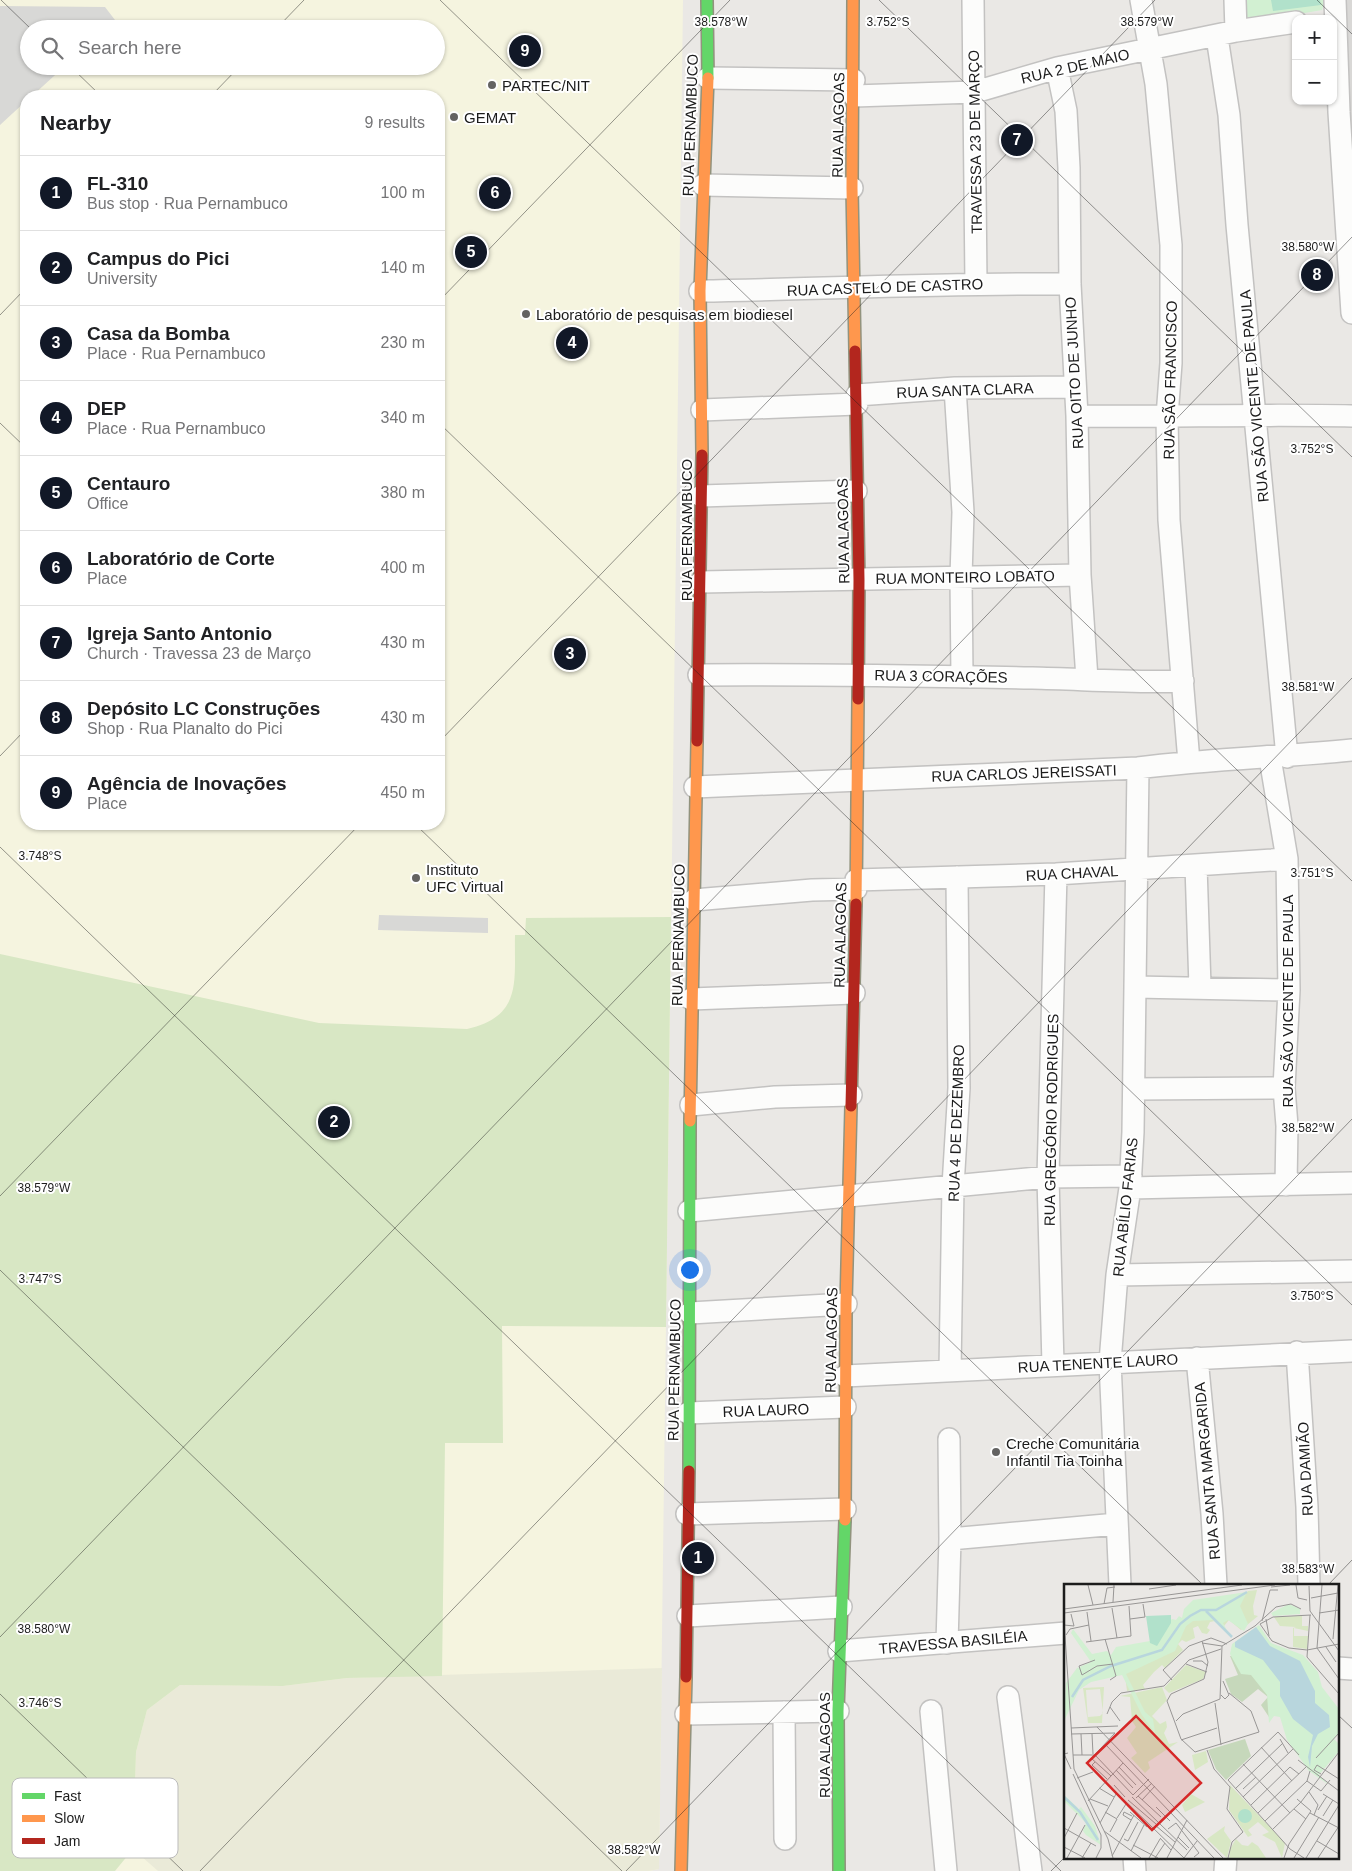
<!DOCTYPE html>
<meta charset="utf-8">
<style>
body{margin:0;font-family:Helvetica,sans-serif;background:#f2f2f2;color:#202124}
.controls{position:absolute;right:15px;top:15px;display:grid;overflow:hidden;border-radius:10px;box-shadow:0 1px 4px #0004}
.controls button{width:45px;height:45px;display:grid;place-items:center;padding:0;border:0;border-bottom:1px solid #e0e0e0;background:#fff;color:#202124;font:25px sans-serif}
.you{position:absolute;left:689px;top:1269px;width:18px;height:18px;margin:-12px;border:4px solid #fff;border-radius:50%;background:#1a73e8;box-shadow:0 0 0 8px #1a73e833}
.badge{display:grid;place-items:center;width:32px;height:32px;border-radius:50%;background:#111827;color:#fff;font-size:16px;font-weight:700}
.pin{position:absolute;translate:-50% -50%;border:2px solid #fff;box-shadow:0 1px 5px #0006}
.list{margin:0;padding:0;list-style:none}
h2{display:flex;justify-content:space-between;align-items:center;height:65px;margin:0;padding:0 20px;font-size:21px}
h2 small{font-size:16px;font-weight:400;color:#757577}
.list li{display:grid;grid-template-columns:32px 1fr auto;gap:15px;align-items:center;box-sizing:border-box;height:75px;padding:0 20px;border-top:1px solid #e0e0e0}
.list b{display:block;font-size:19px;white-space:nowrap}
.list p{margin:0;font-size:16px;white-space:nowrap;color:#757577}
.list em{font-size:16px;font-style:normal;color:#757577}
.icon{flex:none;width:28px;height:28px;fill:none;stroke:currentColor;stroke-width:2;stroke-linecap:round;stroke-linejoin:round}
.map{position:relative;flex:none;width:1352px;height:1871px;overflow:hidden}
.search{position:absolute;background:#fff;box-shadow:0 1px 4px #0004;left:20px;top:20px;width:425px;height:55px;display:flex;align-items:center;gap:12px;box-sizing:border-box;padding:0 18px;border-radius:28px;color:#757577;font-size:19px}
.panel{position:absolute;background:#fff;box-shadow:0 1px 4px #0004;left:20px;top:90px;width:425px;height:740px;border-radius:20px}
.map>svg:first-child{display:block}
</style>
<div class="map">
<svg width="1352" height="1871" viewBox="0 0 1352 1871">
<rect width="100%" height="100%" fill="#eae8e5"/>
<!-- residential -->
<path fill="#d9d8d6" d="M 1329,0 L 1352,0 L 1352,283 Z"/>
<!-- education -->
<path fill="#f5f4df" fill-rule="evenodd" d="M 0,0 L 683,0 L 659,1869 L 649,1871 L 0,1871 ZM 29,29 L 436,29 L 436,66 L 29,66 ZM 26,96 L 439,96 L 439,824 L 26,824 Z"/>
<!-- religious -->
<path fill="#d8d8d6" d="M 0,6 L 105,7 L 115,20 L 106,29 L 29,29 L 29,66 L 65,66 L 32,96 L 26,96 L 26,101 L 0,125 Z
M 379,915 L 488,918 L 488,933 L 378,930 Z"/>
<!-- farmland -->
<path fill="#eaead8" d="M 662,1668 L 659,1869 L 649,1871 L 158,1871 L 133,1849 L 136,1752 L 147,1710 L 180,1685 L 283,1686 L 347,1678 Z"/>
<!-- grass -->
<path fill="#d8e7c4" d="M 671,917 L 666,1327 L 502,1326 L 503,1443 L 445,1443 L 442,1676 L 347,1678 L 283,1686 L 180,1685 L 147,1710 L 136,1752 L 133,1849 L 115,1871 L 0,1871 L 0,954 L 319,1023 L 467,1029 C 523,1016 514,981 515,935 L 525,935 L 526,918 Z"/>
<!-- park -->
<path fill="#d2f0d2" d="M 1240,0 L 1325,0 L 1322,10 L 1246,23 Z"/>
<!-- pitch -->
<path fill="#b1e1cb" d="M 1271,0 L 1320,0 L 1321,5 L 1273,11 Z"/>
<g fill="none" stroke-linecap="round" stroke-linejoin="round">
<!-- street casing -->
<g stroke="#c3c2c1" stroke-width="24">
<path id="street" d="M 973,0 L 976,284
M 1141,0 L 1156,84 L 1171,245 L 1171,363 L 1167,417 L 1169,520 L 1189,762
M 1235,0 L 1236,31
M 1335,0 L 1339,112 L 1352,313
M 1217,37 L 1229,115 L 1237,225 L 1287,757
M 1057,68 L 1066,111 L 1069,168 L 1070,284 L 1077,416 L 1080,575 L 1087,679
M 708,78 L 854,80
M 854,96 L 975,92 L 1057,68 L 1236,31 L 1296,22
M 703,185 L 852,188
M 700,291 C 823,289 946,283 1070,284
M 955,388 L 963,512 L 961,577 L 962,677
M 857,395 L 955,388 L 1073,387
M 702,410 L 857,404
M 1077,416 C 1168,417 1260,414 1352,416
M 701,496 L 856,491
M 701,582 L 1080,575
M 699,675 C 810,674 921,676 1032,678 C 1082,679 1133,683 1183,681
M 1270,758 L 1287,859 L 1289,990 L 1284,1088 L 1287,1126 L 1286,1185
M 695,787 L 1138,768 C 1209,759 1281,757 1352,750
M 1196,866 L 1200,987
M 856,880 L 1056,874 L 1287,859
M 694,900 L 812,890 L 856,889
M 1135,987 L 1289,990
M 691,999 L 854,993
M 1134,1089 L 1284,1088
M 691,1105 L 775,1097 L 851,1095
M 1130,1188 L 1352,1183
M 689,1211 L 1048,1177 L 1131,1176
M 1117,1275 L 1352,1271
M 690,1313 L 846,1304
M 1297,1352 L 1307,1507 L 1309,1585
M 1197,1358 L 1212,1514 L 1216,1585
M 1053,1365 L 1048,1177 L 1056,874
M 950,1370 L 953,1186 L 959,1088 L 957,877
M 845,1376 L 1352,1351
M 688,1413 L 845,1407
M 687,1514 L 845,1509
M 950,1539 L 1117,1524
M 1120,1585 L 1110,1362 L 1117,1275 L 1130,1188 L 1133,1132 L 1138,768
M 688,1616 L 841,1607
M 947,1643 L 950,1539 L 949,1439
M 839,1651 L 1066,1633
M 1338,1668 L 1352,1669
M 1008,1697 L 1031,1871
M 931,1711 L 946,1871
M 784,1712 L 785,1839
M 686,1714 L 838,1711
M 1134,1857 L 1135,1871
M 1225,1871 L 1226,1857"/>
</g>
<!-- fast casing -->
<g stroke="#92937e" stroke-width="14">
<path id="fast" d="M 707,0 L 708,78
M 689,1471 L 690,1121
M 839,1871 L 838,1711 L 845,1520"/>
</g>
<!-- slow casing -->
<g stroke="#92937e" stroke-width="14">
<path id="slow" d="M 853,0 L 852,188 L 855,351
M 702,455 L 700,291 L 708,78
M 856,904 L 858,699
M 690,1121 L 697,741
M 845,1520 L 846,1304 L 851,1106
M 681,1871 L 686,1677"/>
</g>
<!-- jam casing -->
<g stroke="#92937e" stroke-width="14">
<path id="jam" d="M 855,351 L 859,580 L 858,699
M 697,741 L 702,455
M 851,1106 L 856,904
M 686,1677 L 689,1471"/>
</g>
<!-- street -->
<use href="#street" stroke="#fcfcfb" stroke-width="21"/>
<!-- fast -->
<use href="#fast" stroke="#63d668" stroke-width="11"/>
<!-- slow -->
<use href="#slow" stroke="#ff974d" stroke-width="11"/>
<!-- jam -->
<use href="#jam" stroke="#b3261e" stroke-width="11"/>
</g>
<!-- ticks -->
<path fill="none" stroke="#1c1c1c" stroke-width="1" stroke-opacity="0.45" d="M 1,0 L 31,29M 440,0 L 1352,881M 879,0 L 1352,457M 1317,0 L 1352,34M 276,29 L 304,0M 70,66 L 101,96M 211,96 L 240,66M 439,301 L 730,0M 0,315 L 26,288M 0,423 L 26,448M 439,423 L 1352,1305M 439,742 L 1155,0M 0,756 L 26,729M 415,824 L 1203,1585M 0,847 L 1061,1871M 0,1196 L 360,824M 0,1270 L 622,1871M 1328,1585 L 1352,1560M 0,1637 L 1352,237M 0,1694 L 183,1871M 1338,1715 L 1352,1728M 200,1871 L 1352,678M 626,1871 L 1352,1119M 1051,1871 L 1066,1856"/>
<!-- markers -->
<g fill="#646362" stroke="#fff" stroke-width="2">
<circle cx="492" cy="85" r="5"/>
<circle cx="454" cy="117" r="5"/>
<circle cx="526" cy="314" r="5"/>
<circle cx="416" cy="878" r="5"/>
<circle cx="996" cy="1452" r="5"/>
</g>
<g text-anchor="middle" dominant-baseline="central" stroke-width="4" stroke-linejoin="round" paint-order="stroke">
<!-- street labels -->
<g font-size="15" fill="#1c1c1c" stroke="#fff">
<text transform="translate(1075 66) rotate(-13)">RUA 2 DE MAIO</text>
<text transform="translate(690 125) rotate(-88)">RUA PERNAMBUCO</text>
<text transform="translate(838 125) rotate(-89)">RUA ALAGOAS</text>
<text transform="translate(975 142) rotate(-91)">TRAVESSA 23 DE MARÇO</text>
<text transform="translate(885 287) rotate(-2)">RUA CASTELO DE CASTRO</text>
<text transform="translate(1074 373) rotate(-93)">RUA OITO DE JUNHO</text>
<text transform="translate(1170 380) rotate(-89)">RUA SÃO FRANCISCO</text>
<text transform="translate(965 390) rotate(-2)">RUA SANTA CLARA</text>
<text transform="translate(1254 396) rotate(-95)">RUA SÃO VICENTE DE PAULA</text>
<text transform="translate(686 530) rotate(-90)">RUA PERNAMBUCO</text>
<text transform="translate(843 531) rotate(-91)">RUA ALAGOAS</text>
<text transform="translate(965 577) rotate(-1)">RUA MONTEIRO LOBATO</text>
<text transform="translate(941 676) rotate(1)">RUA 3 CORAÇÕES</text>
<text transform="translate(1024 773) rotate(-2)">RUA CARLOS JEREISSATI</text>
<text transform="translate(1072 873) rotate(-3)">RUA CHAVAL</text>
<text transform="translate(678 935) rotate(-89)">RUA PERNAMBUCO</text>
<text transform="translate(840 935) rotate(-89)">RUA ALAGOAS</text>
<text transform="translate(1287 1001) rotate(-90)">RUA SÃO VICENTE DE PAULA</text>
<text transform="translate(1051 1120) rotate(-89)">RUA GREGÓRIO RODRIGUES</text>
<text transform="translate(956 1123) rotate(-88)">RUA 4 DE DEZEMBRO</text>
<text transform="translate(1125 1207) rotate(-84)">RUA ABÍLIO FARIAS</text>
<text transform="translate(831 1340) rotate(-89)">RUA ALAGOAS</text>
<text transform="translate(1098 1363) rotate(-3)">RUA TENENTE LAURO</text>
<text transform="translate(674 1370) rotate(-89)">RUA PERNAMBUCO</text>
<text transform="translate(766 1410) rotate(-2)">RUA LAURO</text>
<text transform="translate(1305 1469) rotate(-93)">RUA DAMIÃO</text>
<text transform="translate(1207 1471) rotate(-95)">RUA SANTA MARGARIDA</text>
<text transform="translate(953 1642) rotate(-5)">TRAVESSA BASILÉIA</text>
<text transform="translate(824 1745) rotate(-90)">RUA ALAGOAS</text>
</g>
<!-- poi labels -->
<g font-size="15" fill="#1c1c1c" stroke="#fff" text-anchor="start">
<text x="502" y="85">PARTEC/NIT</text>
<text x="464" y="117">GEMAT</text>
<text x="536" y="314">Laboratório de pesquisas em biodiesel</text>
<text x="426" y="869">Instituto<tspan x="426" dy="17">UFC Virtual</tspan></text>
<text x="1006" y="1443">Creche Comunitária<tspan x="1006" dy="17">Infantil Tia Toinha</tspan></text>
</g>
</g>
<!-- overview -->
<g transform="translate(1064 1584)">
<rect width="275" height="275" fill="#eae8e5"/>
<path d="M 193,6 L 189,22 L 190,31 L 194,32 L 177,46 L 165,36 L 160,42 L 155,37 L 184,7 ZM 141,31 L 151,37 L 146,38 L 143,44 L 146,46 L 143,50 L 138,49 L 134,42 L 129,44 L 131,54 L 122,58 L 118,56 L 114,60 L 119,66 L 101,84 L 98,81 L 90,88 L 79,101 L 81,105 L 63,107 L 60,83 L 110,53 L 129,35 ZM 238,32 L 238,42 L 244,42 L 244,47 L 230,44 L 230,52 L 244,52 L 243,65 L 229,63 L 229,44 L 232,43 L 216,42 L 210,33 ZM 122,81 L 142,88 L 139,95 L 105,109 L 100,104 ZM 40,103 L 38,139 L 24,139 L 19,104 ZM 36,105 L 39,129 L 36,132 L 24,133 L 24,137 L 22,106 ZM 98,103 L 103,116 L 88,132 L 96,140 L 102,137 L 103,143 L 100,149 L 105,160 L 114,158 L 84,178 L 86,184 L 81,189 L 67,174 L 73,169 L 63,154 L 72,143 L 68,137 L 66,113 L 56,112 ZM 142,167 L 144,178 L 131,186 L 128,171 ZM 166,201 L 221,259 L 218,274 L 211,258 L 198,251 L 205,248 L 194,238 L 184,246 L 188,251 L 184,253 L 165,226 ZM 127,210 L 141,218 L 121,228 L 118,221 ZM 161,242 L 160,247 L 167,257 L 163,274 L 143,255 ZM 172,255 L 178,261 L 184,262 L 188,258 L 194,262 L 202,274 L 165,274 L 166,265 Z" fill="#d8e7c4" fill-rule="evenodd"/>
<path d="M 166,72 L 188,73 L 215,130 L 205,133 L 197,121 L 204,113 L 194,105 L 178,118 L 167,110 L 161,95 L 174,91 ZM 181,155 L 187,172 L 162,196 L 152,185 L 144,166 Z" fill="#c6d8bb"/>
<path d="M 183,8 L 176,22 L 184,40 L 180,47 L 164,36 L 159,39 L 166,52 L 149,36 L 129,37 L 122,42 L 111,67 L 62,90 L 81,128 L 89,135 L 91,149 L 78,131 L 58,91 L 27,98 L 15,106 L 0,137 L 2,99 L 13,84 L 27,78 L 7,49 L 9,45 L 28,70 L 43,67 L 47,71 L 52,63 L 86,57 L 108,35 L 112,36 L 115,32 L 118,34 L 120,25 L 129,16 ZM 225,20 L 236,25 L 236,30 L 209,32 L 207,29 ZM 195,41 L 207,59 L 239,71 L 254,88 L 258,103 L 275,125 L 275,148 L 270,155 L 275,160 L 275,167 L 255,191 L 265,201 L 245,187 L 223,156 L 216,133 L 210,132 L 205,139 L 203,111 L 187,91 L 177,90 L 166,70 L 168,60 ZM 0,211 L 14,224 L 13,227 L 17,223 L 31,242 L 37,261 L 22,251 L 19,247 L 22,239 L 0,217 Z" fill="#d2f0d2"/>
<path d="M 107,31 L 107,39 L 93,62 L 86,59 L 82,32 ZM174 232a7 7 0 1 1 14 0a7 7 0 1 1-14 0Z" fill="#b1e1cb"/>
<path d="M 192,43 L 206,62 L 236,77 L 251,107 L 251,119 L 265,131 L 266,143 L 254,150 L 248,162 L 246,183 L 244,173 L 249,151 L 229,135 L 216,112 L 216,98 L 199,76 L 171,63 L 171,58 Z" fill="#b8d6dd"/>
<path fill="none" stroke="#b8d6dd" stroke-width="2.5" d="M 142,27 L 168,53M 8,113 L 19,96 L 47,82 L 98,66 L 116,40 L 126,32 L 137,26 L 152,26 L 183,8M 0,213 L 16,228 L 34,256"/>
<path fill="none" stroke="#989695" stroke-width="1" d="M 24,1 L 29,21M 232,1 L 234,14 L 243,16M 245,2 L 246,27 L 275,67M 207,3 L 226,1M 85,5 L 112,1M 247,14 L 274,9M 49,18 L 50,1M 40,20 L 43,4 L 51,3M 48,24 L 53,54M 0,25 L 178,1M 23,28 L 27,57M 0,29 L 211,1M 255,29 L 275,26M 246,31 L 243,73 L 275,110M 66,35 L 81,33 L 79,20M 202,35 L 205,52M 0,37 L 10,185 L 44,255 L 49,274M 198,37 L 206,6 L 214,6M 196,40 L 209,33 L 247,31M 196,40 L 208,57 L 225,64 L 243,66 L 275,60M 0,41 L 10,42 L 7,30M 2,51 L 6,45 L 25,41M 41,55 L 52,92 L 46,96M 269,55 L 274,1M 138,57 L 144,78 L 140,95 L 107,110 L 103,117 L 117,155 L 131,168 L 195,148 L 187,127 L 165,109M 22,58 L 67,52 L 65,22M 138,59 L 158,62M 262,63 L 272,78M 253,64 L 258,1M 253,64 L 275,95M 31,76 L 15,82 L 18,91 L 33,82 L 49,80M 129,77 L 138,77 L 144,82M 122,80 L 143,88M 108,96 L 99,86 L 125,62 L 147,54 L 163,60M 157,111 L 161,115 L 165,111 L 159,97M 151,119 L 157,161M 46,123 L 56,137M 43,130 L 48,118 L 57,109 L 100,102 L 125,76 L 157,65M 112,137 L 119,130 L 156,115 L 158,62 L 191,42 L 212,23 L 227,20 L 237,25M 33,143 L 159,274M 7,144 L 54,142M 51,149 L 24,178 L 24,181 L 120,274M 7,150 L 51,149M 17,150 L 18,171M 28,150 L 29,170M 216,155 L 224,169M 117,156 L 153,144M 41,160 L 150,274M 197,163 L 228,197M 143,166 L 150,185 L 166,203 L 163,225 L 179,248 L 168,258 L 164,274M 4,169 L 0,170 L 7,185M 9,171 L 31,171 L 69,211M 235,171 L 214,148 L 164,196 L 226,265 L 240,274M 27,174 L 47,192M 252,174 L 275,149M 234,176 L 275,207M 31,178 L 28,181 L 43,195M 179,180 L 226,229M 55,183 L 72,201M 52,186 L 69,204M 9,190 L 37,251 L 37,264 L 32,274M 257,190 L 250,186 L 253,181 L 275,195M 13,194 L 29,188M 243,197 L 257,207 L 266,196M 50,201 L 61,213M 35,204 L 50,213M 171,205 L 219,159M 179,205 L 192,193M 245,208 L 254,221 L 250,231M 259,210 L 275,220M 69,211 L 85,195M 74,212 L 97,233M 68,213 L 123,266M 179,213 L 229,165M 72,214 L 88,199M 26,215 L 44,222M 64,216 L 92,240M 78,216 L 91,202M 24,217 L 59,179M 187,221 L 226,183 L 235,190M 92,223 L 106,237M 230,225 L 242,235M 254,226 L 263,212M 41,228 L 53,235 L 46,248M 66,228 L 83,243M 194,229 L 242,183M 246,229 L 275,244M 259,232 L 269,216M 53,234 L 62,220M 67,236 L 59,231 L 60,228 L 68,232M 201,237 L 243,197 L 246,187M 36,239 L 52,210M 91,241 L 111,258M 0,244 L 32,262M 104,245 L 112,239 L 135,269 L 130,273M 209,245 L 237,218 L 275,168M 40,247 L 77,274M 114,253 L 125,264M 0,254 L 13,229M 96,254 L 107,266M 60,255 L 64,257 L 74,238M 253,257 L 275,270M 69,261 L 94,274M 0,263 L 21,274M 67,267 L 80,241M 48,272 L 70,231M 3,274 L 21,241M 18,274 L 27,259M 85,274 L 96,255M 91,274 L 101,259M 103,274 L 123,236M 120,274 L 133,257M 220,274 L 225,260 L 247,227 L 233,215M 230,274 L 255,233M 242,274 L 275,221M 254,274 L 275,242"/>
<path fill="#d62828" fill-opacity="0.15" stroke="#d62828" stroke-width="2.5" d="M 72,132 L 137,199 L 88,246 L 23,179 Z"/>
<rect width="275" height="275" fill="none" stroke="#1c1c1c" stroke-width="2.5"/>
</g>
<!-- legend -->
<rect x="12" y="1778" width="166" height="80" rx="8" fill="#fff" stroke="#bbb" stroke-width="1"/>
<rect x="22" y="1793" width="23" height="6" fill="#63d668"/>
<rect x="22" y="1815" width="23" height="7" fill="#ff974d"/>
<rect x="22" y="1838" width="23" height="6" fill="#b3261e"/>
<g font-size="14" fill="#1c1c1c">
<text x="54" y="1801">Fast</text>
<text x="54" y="1823">Slow</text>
<text x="54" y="1846">Jam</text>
</g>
<g font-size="12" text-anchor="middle" fill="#1c1c1c" stroke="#fff" stroke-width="4" stroke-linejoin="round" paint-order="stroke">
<text x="888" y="26">3.752°S</text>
<text x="721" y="26">38.578°W</text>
<text x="1147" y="26">38.579°W</text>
<text x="1308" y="251">38.580°W</text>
<text x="1312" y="453">3.752°S</text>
<text x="1308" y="691">38.581°W</text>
<text x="40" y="860">3.748°S</text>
<text x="1312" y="877">3.751°S</text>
<text x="1308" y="1132">38.582°W</text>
<text x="44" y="1192">38.579°W</text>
<text x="40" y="1283">3.747°S</text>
<text x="1312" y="1300">3.750°S</text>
<text x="1308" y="1573">38.583°W</text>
<text x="44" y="1633">38.580°W</text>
<text x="40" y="1707">3.746°S</text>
<text x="634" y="1854">38.582°W</text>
</g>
</svg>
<div class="controls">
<button>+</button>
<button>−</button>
</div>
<div class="you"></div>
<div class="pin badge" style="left:698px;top:1558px">1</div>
<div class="pin badge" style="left:334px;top:1122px">2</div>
<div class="pin badge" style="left:570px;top:654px">3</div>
<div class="pin badge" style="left:572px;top:343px">4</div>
<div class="pin badge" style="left:471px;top:252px">5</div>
<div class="pin badge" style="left:495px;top:193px">6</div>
<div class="pin badge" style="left:1017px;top:140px">7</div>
<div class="pin badge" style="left:1317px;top:275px">8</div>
<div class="pin badge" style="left:525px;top:51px">9</div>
<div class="search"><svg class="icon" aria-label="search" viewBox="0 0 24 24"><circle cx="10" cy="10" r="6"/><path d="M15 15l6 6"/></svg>Search here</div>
<section class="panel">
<h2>Nearby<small>9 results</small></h2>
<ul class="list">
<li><span class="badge">1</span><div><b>FL-310</b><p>Bus stop · Rua Pernambuco</p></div><em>100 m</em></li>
<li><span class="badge">2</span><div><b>Campus do Pici</b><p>University</p></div><em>140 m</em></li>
<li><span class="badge">3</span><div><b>Casa da Bomba</b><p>Place · Rua Pernambuco</p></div><em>230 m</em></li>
<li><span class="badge">4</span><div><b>DEP</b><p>Place · Rua Pernambuco</p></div><em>340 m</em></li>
<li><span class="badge">5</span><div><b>Centauro</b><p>Office</p></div><em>380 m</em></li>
<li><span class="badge">6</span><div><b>Laboratório de Corte</b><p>Place</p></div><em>400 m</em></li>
<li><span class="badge">7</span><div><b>Igreja Santo Antonio</b><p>Church · Travessa 23 de Março</p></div><em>430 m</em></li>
<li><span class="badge">8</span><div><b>Depósito LC Construções</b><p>Shop · Rua Planalto do Pici</p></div><em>430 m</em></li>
<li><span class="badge">9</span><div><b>Agência de Inovações</b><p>Place</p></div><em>450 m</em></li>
</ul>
</section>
</div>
